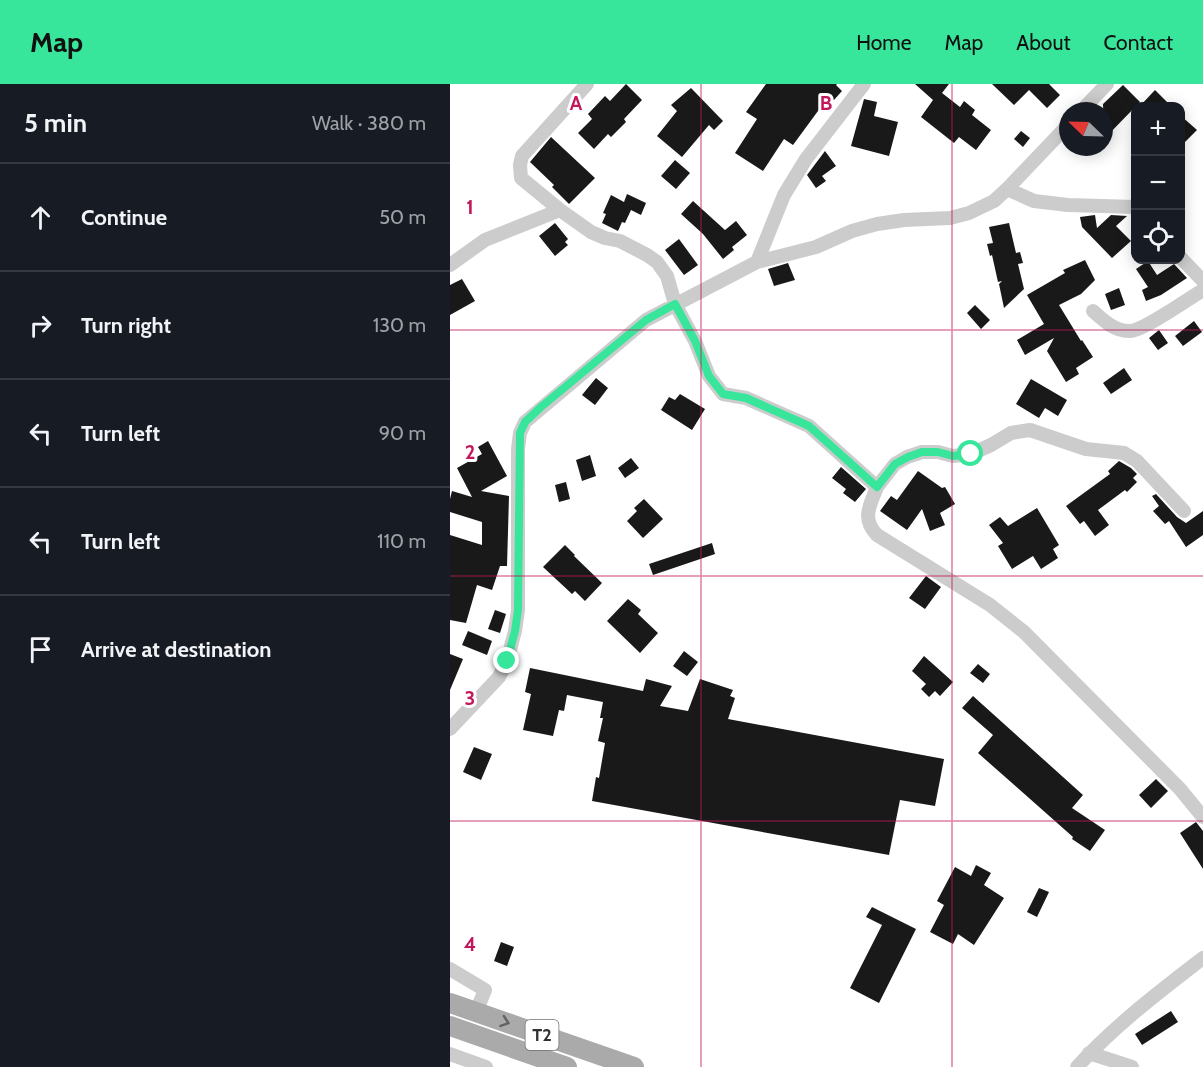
<!DOCTYPE html>
<meta charset="utf-8">
<style>
body{margin:0;font-family:Cabin,sans-serif;background:#20242c;color:#f1f3f6}
.controls{position:absolute;right:18px;top:18px;display:grid;overflow:hidden;border-radius:12px;box-shadow:0 3px 15px #0003}
.controls button{width:54px;height:54px;display:grid;place-items:center;padding:0;border:0;border-bottom:2px solid #363941;background:#171b24;color:#f1f3f6;font:30px sans-serif}
.compass{position:absolute;left:609px;top:18px;width:54px;height:54px;border-radius:50%;background:#171b24;box-shadow:0 3px 15px #0003;rotate:293deg}
.stop{position:absolute;width:18px;height:18px;margin:-14px;border:4px solid #37e69b;border-radius:50%;background:#fff}
.stop.end{background:#37e69b;border-color:#fff;box-shadow:0 2px 6px #0008}
.list{margin:0;padding:0;list-style:none}
h2{display:flex;justify-content:space-between;align-items:center;height:78px;margin:0;padding:0 24px;font-size:26px}
h2 small{font-size:20px;font-weight:400;color:#9ea1a6}
.list li{display:grid;grid-template-columns:39px 1fr auto;gap:18px;align-items:center;box-sizing:border-box;height:108px;padding:0 24px;border-top:2px solid #363941}
.list b{display:block;font-size:22px;white-space:nowrap}
.list em{font-size:20px;font-style:normal;color:#9ea1a6}
.icon{flex:none;width:33px;height:33px;fill:none;stroke:currentColor;stroke-width:2;stroke-linecap:round;stroke-linejoin:round}
.map{position:relative;flex:none;width:753px;height:983px;overflow:hidden}
header{display:flex;align-items:center;gap:36px;box-sizing:border-box;height:84px;padding:0 30px;background:#37e69b;color:#111}
header strong{font-size:28px}
nav{display:flex;gap:33px;margin-inline-start:auto;font-size:21px}
main{display:flex}
aside{flex:1;background:#171b24}
.map>svg:first-child{display:block}
</style>
<header>
<strong>Map</strong>
<nav><a>Home</a><a>Map</a><a>About</a><a>Contact</a></nav>
</header>
<main>
<aside>
<h2>5 min<small>Walk · 380 m</small></h2>
<ul class="list">
<li><svg class="icon" aria-label="ahead" viewBox="0 0 24 24"><path d="M12 20V5M6 11l6-6 6 6"/></svg><div><b>Continue</b></div><em>50 m</em></li>
<li><svg class="icon" aria-label="right" viewBox="0 0 24 24"><path d="M7 20v-9h11M14 6l5 5-5 5"/></svg><div><b>Turn right</b></div><em>130 m</em></li>
<li><svg class="icon" aria-label="left" viewBox="0 0 24 24"><path d="M17 20v-9H6M10 6l-5 5 5 5"/></svg><div><b>Turn left</b></div><em>90 m</em></li>
<li><svg class="icon" aria-label="left" viewBox="0 0 24 24"><path d="M17 20v-9H6M10 6l-5 5 5 5"/></svg><div><b>Turn left</b></div><em>110 m</em></li>
<li><svg class="icon" aria-label="arrive" viewBox="0 0 24 24"><path d="M6 21V4h12l-3 4 3 4H6"/></svg><div><b>Arrive at destination</b></div></li>
</ul>
</aside>
<div class="map">
<svg width="753" height="983" viewBox="0 0 753 983">
<rect width="100%" height="100%" fill="#fff"/>
<!-- building -->
<path fill="#191919" d="M 176,0 L 192,16 L 174,35 L 176,38 L 161,53 L 158,50 L 144,65 L 128,49 L 142,35 L 138,30 L 155,12 L 160,17 Z
M 316,0 L 387,0 L 386,1 L 392,7 L 384,16 L 379,12 L 343,61 L 334,55 L 313,87 L 285,69 L 307,35 L 296,28 Z
M 465,0 L 499,0 L 492,9 L 510,23 L 514,17 L 525,26 L 522,31 L 541,46 L 526,66 L 509,53 L 504,59 L 471,33 L 483,16 Z
M 542,0 L 599,0 L 610,11 L 597,24 L 579,6 L 564,21 Z
M 673,1 L 690,18 L 654,55 L 653,20 Z
M 241,4 L 273,37 L 264,46 L 259,41 L 232,73 L 207,52 L 227,27 L 221,21 Z
M 705,6 L 721,22 L 690,22 Z
M 414,15 L 427,18 L 424,32 L 448,38 L 439,72 L 401,62 Z
M 730,31 L 747,46 L 730,63 Z
M 571,47 L 580,54 L 573,63 L 564,55 Z
M 101,53 L 145,94 L 119,120 L 102,103 L 104,101 L 80,78 Z
M 375,67 L 386,82 L 372,92 L 376,97 L 366,104 L 357,91 Z
M 225,76 L 240,89 L 226,105 L 211,92 Z
M 177,110 L 196,119 L 191,131 L 181,126 L 175,139 L 172,138 L 168,147 L 152,139 L 156,130 L 153,129 L 161,111 L 174,118 Z
M 243,117 L 275,146 L 286,137 L 297,151 L 282,163 L 284,166 L 273,175 L 253,150 L 231,130 Z
M 645,131 L 647,144 L 661,131 L 677,132 L 666,142 L 681,157 L 662,174 L 632,143 L 630,133 Z
M 105,139 L 118,155 L 115,158 L 118,161 L 105,172 L 89,152 Z
M 559,139 L 566,169 L 570,168 L 573,179 L 568,180 L 574,205 L 554,224 L 549,200 L 552,197 L 548,198 L 542,171 L 540,172 L 537,160 L 543,159 L 539,143 Z
M 229,155 L 248,181 L 234,191 L 215,166 Z
M 635,176 L 645,196 L 631,210 L 609,221 L 631,257 L 632,256 L 643,273 L 626,284 L 629,290 L 616,298 L 597,267 L 604,254 L 575,271 L 567,256 L 594,240 L 577,211 L 615,189 L 613,186 Z
M 698,177 L 707,191 L 724,180 L 737,194 L 711,211 L 696,217 L 692,206 L 698,203 L 686,185 Z
M 338,179 L 345,196 L 324,202 L 318,185 Z
M 12,195 L 25,217 L 0,231 L 0,201 Z
M 669,204 L 675,221 L 661,226 L 655,210 Z
M 525,221 L 540,236 L 531,245 L 517,229 Z
M 744,237 L 752,248 L 733,262 L 725,252 Z
M 709,246 L 718,259 L 708,266 L 699,254 Z
M 674,284 L 682,296 L 661,310 L 653,299 Z
M 146,294 L 158,304 L 145,321 L 132,311 Z
M 581,295 L 617,316 L 608,332 L 595,324 L 589,334 L 566,320 Z
M 230,310 L 255,325 L 242,346 L 211,326 L 219,313 L 225,316 Z
M 38,357 L 57,392 L 31,407 L 59,412 L 57,482 L 50,482 L 42,506 L 27,501 L 16,539 L 0,536 L 0,451 L 32,461 L 32,438 L 0,428 L 0,415 L 2,407 L 22,413 L 7,384 L 32,370 L 28,363 Z
M 140,371 L 146,392 L 132,397 L 126,376 Z
M 181,374 L 189,384 L 175,394 L 168,384 Z
M 669,377 L 681,384 L 687,390 L 683,394 L 687,398 L 677,408 L 675,406 L 648,426 L 659,441 L 645,452 L 634,437 L 630,440 L 616,422 L 660,390 L 658,387 Z
M 391,383 L 416,405 L 405,418 L 393,409 L 396,405 L 382,394 Z
M 468,387 L 492,404 L 495,403 L 505,420 L 490,429 L 495,441 L 480,447 L 472,425 L 457,446 L 430,427 L 441,412 L 447,416 Z
M 116,398 L 120,415 L 109,418 L 105,401 Z
M 706,410 L 727,433 L 736,439 L 753,427 L 753,451 L 736,463 L 719,437 L 715,440 L 703,427 L 709,422 L 702,412 Z
M 194,415 L 213,435 L 193,454 L 177,437 L 187,427 L 184,424 Z
M 587,424 L 609,461 L 603,465 L 608,474 L 591,485 L 583,472 L 562,485 L 548,462 L 553,459 L 539,441 L 550,433 L 558,442 Z
M 262,459 L 265,470 L 203,491 L 199,480 Z
M 115,461 L 125,471 L 124,472 L 152,499 L 135,517 L 125,507 L 122,510 L 93,483 Z
M 476,492 L 491,503 L 475,525 L 459,514 Z
M 178,515 L 191,526 L 188,530 L 208,549 L 190,569 L 157,537 Z
M 45,526 L 56,530 L 50,549 L 38,545 Z
M 18,547 L 42,557 L 37,571 L 12,561 Z
M 234,567 L 248,578 L 237,592 L 223,582 Z
M 0,570 L 13,575 L 0,606 Z
M 474,572 L 503,598 L 490,612 L 485,607 L 479,613 L 471,605 L 476,600 L 462,587 Z
M 528,580 L 540,590 L 533,599 L 520,589 Z
M 80,584 L 193,607 L 196,595 L 222,602 L 210,622 L 238,627 L 250,595 L 283,606 L 280,612 L 285,614 L 278,635 L 494,675 L 485,722 L 450,716 L 439,771 L 142,717 L 146,693 L 149,694 L 155,659 L 148,657 L 153,634 L 150,634 L 153,618 L 117,611 L 114,627 L 109,626 L 103,652 L 73,646 L 81,610 L 75,608 Z
M 523,612 L 633,711 L 622,724 L 655,746 L 640,767 L 622,755 L 623,753 L 528,669 L 543,651 L 512,624 Z
M 24,663 L 42,670 L 31,696 L 13,688 Z
M 706,695 L 718,707 L 701,724 L 689,711 Z
M 746,738 L 753,747 L 753,785 L 730,749 Z
M 526,781 L 541,789 L 534,801 L 554,814 L 524,861 L 508,850 L 503,860 L 480,848 L 494,821 L 487,817 L 505,783 L 521,792 Z
M 589,804 L 599,808 L 587,833 L 577,828 Z
M 422,823 L 466,845 L 429,919 L 400,904 L 432,841 L 416,833 Z
M 51,858 L 64,863 L 57,882 L 44,877 Z
M 721,927 L 728,938 L 692,961 L 685,950 Z"/>
<g fill="none" stroke-linecap="round" stroke-linejoin="round">
<!-- street -->
<path stroke="#ccc" stroke-width="14" d="M 137,0 L 72,72 L 70,81 L 71,94 L 110,126 L 141,148 L 155,154 L 170,157 L 197,171 L 207,178 L 217,192 L 225,220 L 245,257 L 259,292 L 273,310 L 296,314 L 359,342 L 427,403 C 420,422 411,434 427,451 L 540,521 L 574,548 L 730,705 L 753,733
M 631,27 L 657,0
M 557,105 L 584,117 L 618,121 L 686,123
M 730,173 L 753,197
M 307,178 L 334,111 L 356,75 L 414,0
M 0,181 L 35,156 L 110,126
M 643,227 C 653,236 665,248 680,247 C 693,247 738,215 753,206
M 427,403 L 445,380 L 457,373 L 472,368 L 488,368 L 503,372 L 521,370 L 541,361 L 561,349 L 580,346 L 636,365 L 674,369 L 687,377 L 734,427
M 0,645 L 49,593 L 57,577 L 65,547 L 68,526 L 68,365 L 70,349 L 75,338 L 196,236 L 307,178 L 366,163 L 402,147 L 427,140 L 454,136 L 500,134 L 519,129 L 544,117 L 557,105 L 618,41
M 0,885 L 35,906 L 26,928
M 639,969 L 682,983
M 0,970 L 36,983
M 627,983 C 664,942 709,908 753,874"/>
<!-- primary -->
<path stroke="#aaa" stroke-width="20" d="M 0,919 L 184,983
M 0,942 L 117,983"/>
</g>
<!-- one-way arrows -->
<defs><path id="oneway-chevron" d="M-2-3.5L2.5 0L-2 3.5" fill="none" stroke-width="1.6" stroke-linecap="round" stroke-linejoin="round" transform="scale(1.5)"/></defs>
<use stroke="#626262" href="#oneway-chevron" transform="translate(55 938) rotate(19)"/>
<g fill="none" stroke-linecap="round" stroke-linejoin="round">
<!-- route -->
<path stroke="#37e69b" stroke-width="8" d="M 57,577 L 65,547 L 68,526 L 70,349 L 75,338 L 91,323 L 196,236 L 225,220 L 245,257 L 259,292 L 273,310 L 296,314 L 359,342 L 427,403 L 445,380 L 458,373 L 472,368 L 488,368 L 503,372 L 521,370"/>
</g>
<!-- grid -->
<path fill="none" stroke="#c2185b" stroke-width="1.5" stroke-opacity="0.55" d="M 251,0 L 251,983M 502,0 L 502,983M 0,246 L 753,246M 0,492 L 753,492M 0,737 L 753,737"/>
<g text-anchor="middle" dominant-baseline="central" stroke-width="6" stroke-linejoin="round" paint-order="stroke">
<!-- shield labels -->
<rect fill="#fff" stroke="#707070" stroke-width="1.5" x="75.5" y="936" width="33" height="30" rx="4.5"/>
<g font-size="18" font-weight="bold" fill="#323232">
<text x="92" y="951">T2</text>
</g>
</g>
<g font-size="20" text-anchor="middle" font-weight="bold" fill="#c2185b" stroke="#fff" stroke-width="6" stroke-linejoin="round" paint-order="stroke">
<text x="126" y="26">A</text>
<text x="376" y="26">B</text>
<text x="20" y="130">1</text>
<text x="20" y="375">2</text>
<text x="20" y="621">3</text>
<text x="20" y="867">4</text>
</g>
</svg>
<div class="controls">
<button>+</button>
<button>−</button>
<button><svg class="icon" aria-label="locate" viewBox="0 0 24 24"><circle cx="12" cy="12" r="6"/><path d="M12 2v4M12 18v4M2 12h4M18 12h4"/></svg></button>
</div>
<svg class="compass" viewBox="-18 -18 36 36"><path d="M0-13l5 13h-10z" fill="#e53935"/><path d="M0 13l5-13h-10z" fill="#9ea1a6"/></svg>
<div class="stop" style="left:521px;top:370px"></div>
<div class="stop end" style="left:57px;top:577px"></div>
</div>
</main>
